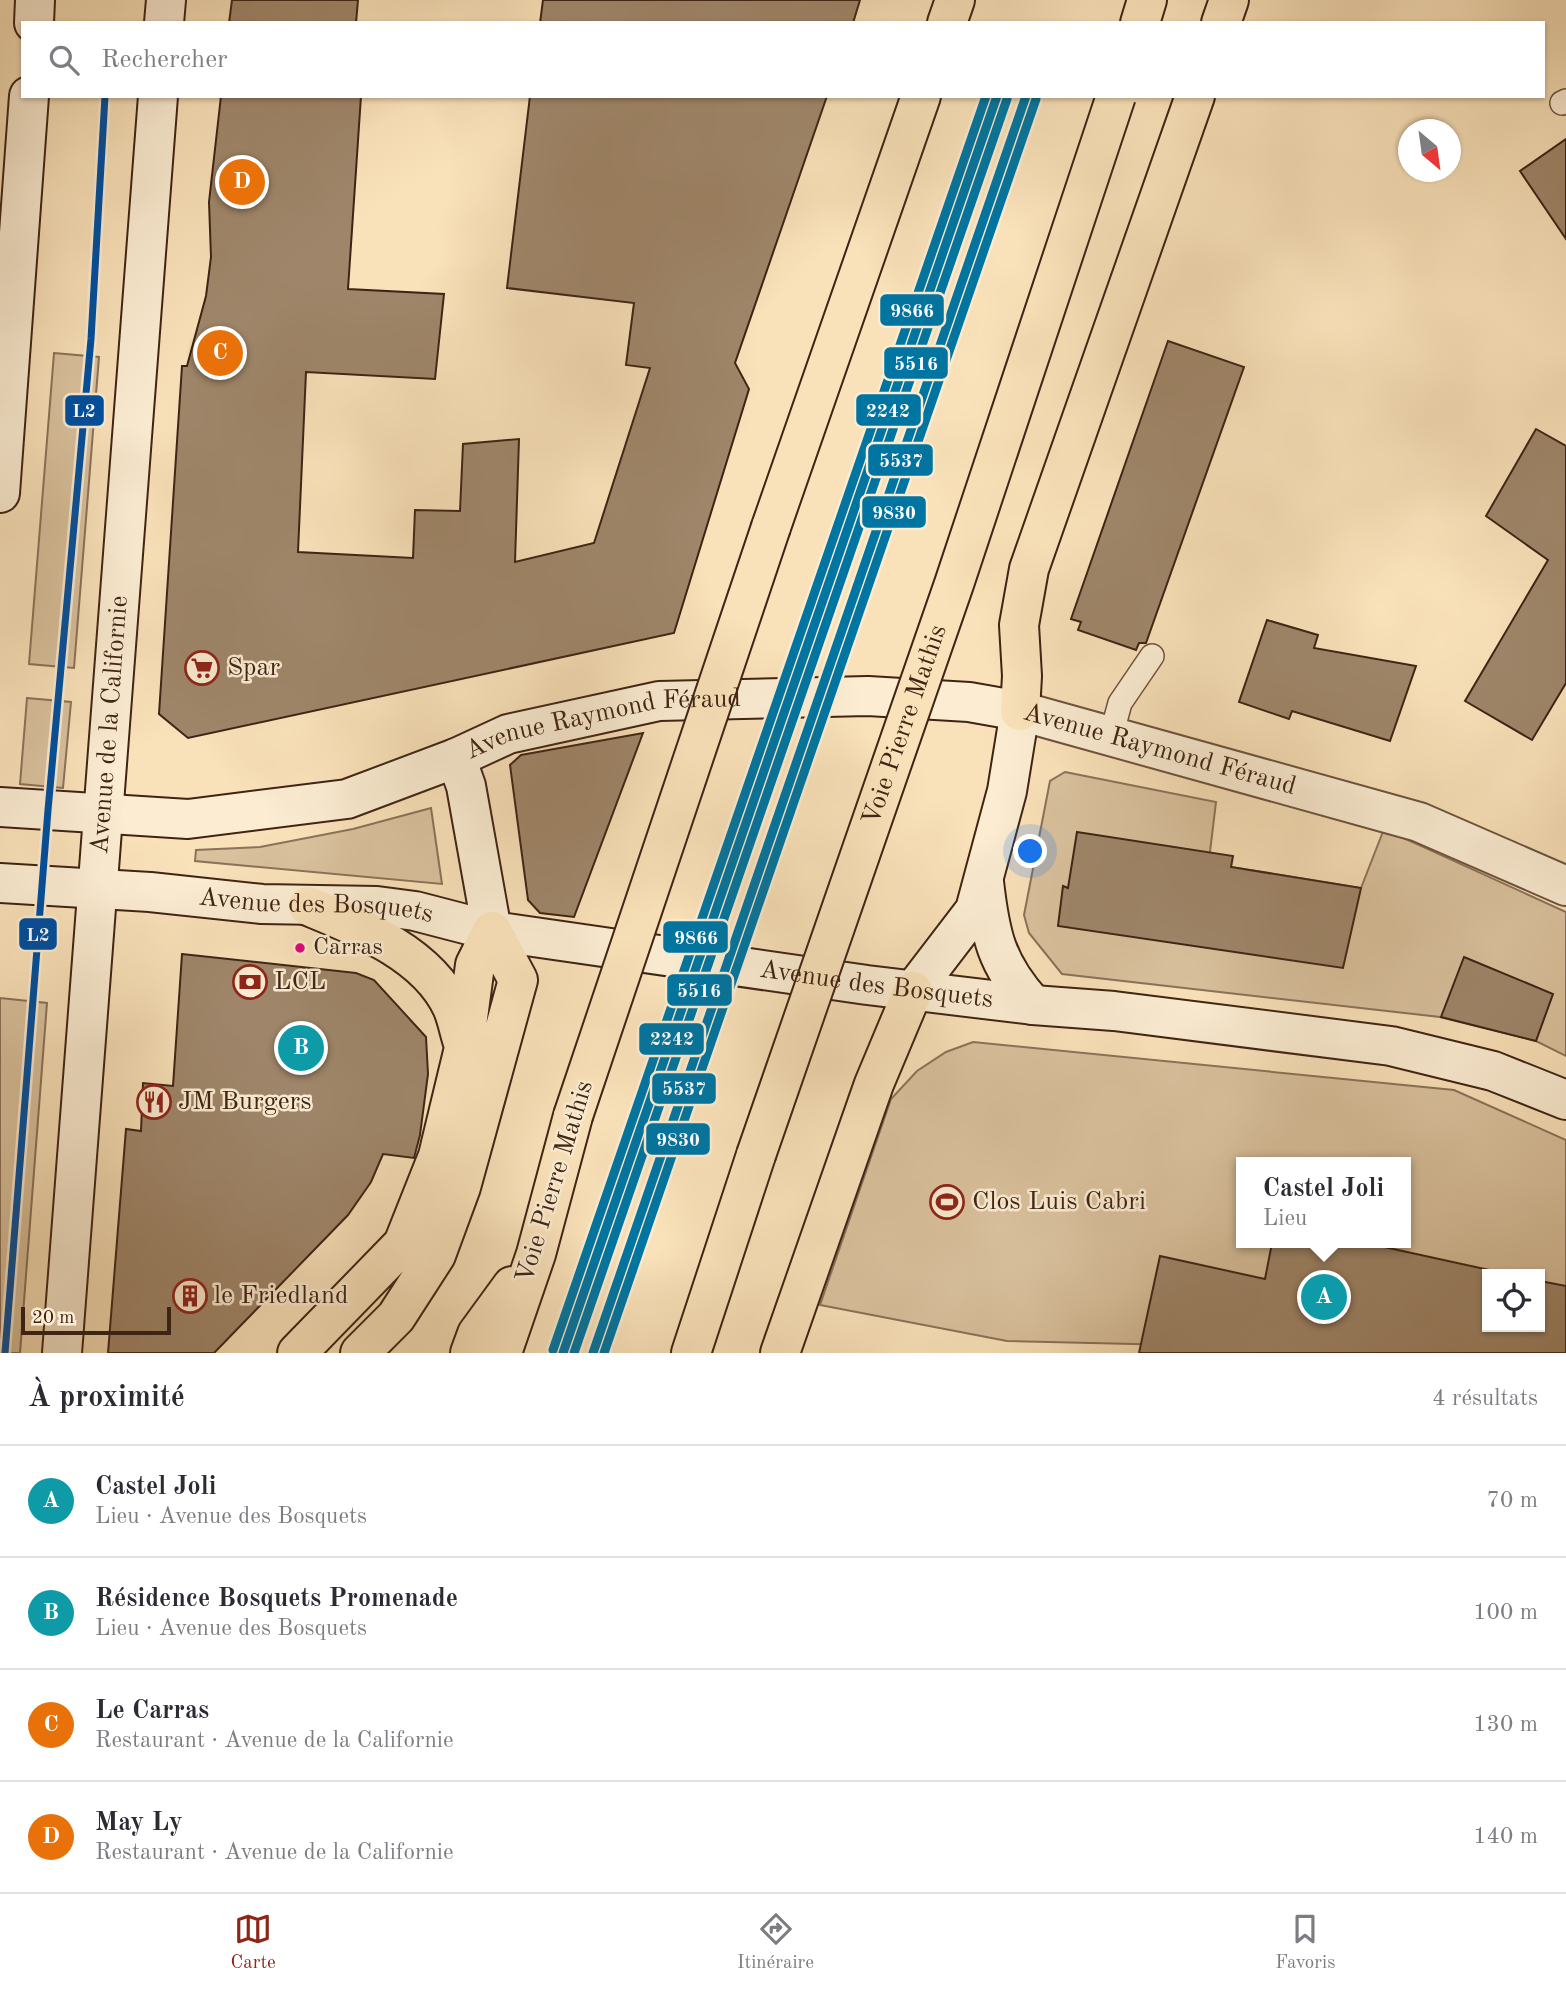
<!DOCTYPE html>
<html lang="fr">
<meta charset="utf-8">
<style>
body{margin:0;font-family:"Old Standard TT",serif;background:#f2f2f3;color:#2b2b33}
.controls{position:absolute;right:21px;bottom:21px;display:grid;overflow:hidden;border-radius:0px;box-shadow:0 2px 5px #0004}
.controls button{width:63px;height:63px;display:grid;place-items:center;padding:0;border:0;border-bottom:2px solid #e1e1e2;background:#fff;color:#2b2b33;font:35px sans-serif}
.compass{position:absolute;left:1398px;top:119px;width:63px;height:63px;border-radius:50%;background:#fff;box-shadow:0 2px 5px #0004;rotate:151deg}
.scale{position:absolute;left:21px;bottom:18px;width:150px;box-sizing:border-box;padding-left:7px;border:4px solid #3e2414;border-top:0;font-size:19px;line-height:24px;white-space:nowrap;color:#3e2414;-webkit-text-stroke:5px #fbecd2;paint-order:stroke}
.you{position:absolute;left:1031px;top:852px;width:24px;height:24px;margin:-18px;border:5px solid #fff;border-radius:50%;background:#1a73e8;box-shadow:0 0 0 10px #1a73e833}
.badge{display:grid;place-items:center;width:46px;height:46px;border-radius:50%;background:#8f2418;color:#fff;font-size:23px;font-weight:700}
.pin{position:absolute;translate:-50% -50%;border:4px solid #fff;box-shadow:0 2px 7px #0006}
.popup{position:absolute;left:1236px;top:1157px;width:175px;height:91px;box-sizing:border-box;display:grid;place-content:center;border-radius:0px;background:#fff;filter:drop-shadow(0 2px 5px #0005);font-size:23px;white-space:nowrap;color:#7c7c81}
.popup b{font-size:26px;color:#2b2b33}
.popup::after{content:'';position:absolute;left:50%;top:100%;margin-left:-14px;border:14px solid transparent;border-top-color:#fff}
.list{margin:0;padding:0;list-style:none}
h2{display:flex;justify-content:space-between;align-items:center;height:91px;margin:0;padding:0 28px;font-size:30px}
h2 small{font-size:23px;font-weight:400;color:#7c7c81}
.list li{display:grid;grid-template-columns:46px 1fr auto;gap:21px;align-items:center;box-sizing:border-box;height:112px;padding:0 28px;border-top:2px solid #e1e1e2}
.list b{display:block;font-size:26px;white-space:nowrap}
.list p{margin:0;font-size:23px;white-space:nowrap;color:#7c7c81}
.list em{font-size:23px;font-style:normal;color:#7c7c81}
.icon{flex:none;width:38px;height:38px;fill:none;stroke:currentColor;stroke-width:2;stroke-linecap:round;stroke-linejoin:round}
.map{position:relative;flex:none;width:1566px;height:1353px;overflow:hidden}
.search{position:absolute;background:#fff;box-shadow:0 2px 5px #0004;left:21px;right:21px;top:21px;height:77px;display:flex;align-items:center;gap:18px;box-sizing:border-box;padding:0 24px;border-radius:0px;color:#7c7c81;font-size:26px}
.sheet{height:539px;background:#fff}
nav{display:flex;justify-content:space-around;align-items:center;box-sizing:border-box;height:98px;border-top:2px solid #e1e1e2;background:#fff;font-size:19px;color:#7c7c81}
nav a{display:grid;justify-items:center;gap:4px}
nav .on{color:#8f2418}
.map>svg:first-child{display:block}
</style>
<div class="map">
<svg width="1566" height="1353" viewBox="0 0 1566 1353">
<rect width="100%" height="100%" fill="#f9e1b9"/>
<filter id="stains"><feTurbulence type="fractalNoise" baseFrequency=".00286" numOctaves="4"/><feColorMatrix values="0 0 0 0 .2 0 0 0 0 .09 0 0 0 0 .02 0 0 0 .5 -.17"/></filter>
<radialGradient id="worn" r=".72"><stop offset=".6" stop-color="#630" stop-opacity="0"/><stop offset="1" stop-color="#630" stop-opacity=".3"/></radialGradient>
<!-- green -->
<path fill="#d9c19d" stroke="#8c7258" stroke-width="2" fill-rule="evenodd" d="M 54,353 L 99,357 L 74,668 L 29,664 Z
M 27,698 L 71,702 L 63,788 L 20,784 Z
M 1065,772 L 1216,802 L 1210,852 L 1231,867 L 1361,888 L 1384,829 L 1566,912 L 1566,1056 L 1536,1041 L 1440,1017 L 1062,974 L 1029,933 L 1024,915 L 1050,781 Z
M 431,808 L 442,884 L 195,861 L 196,850 L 260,847 L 353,829 Z
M 0,998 L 47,1003 L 20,1353 L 0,1353 Z
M 973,1042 L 1454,1090 L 1566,1140 L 1566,1294 L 1540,1321 L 1540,1274 L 1487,1274 L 1487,1327 L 1535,1327 L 1509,1353 L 1007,1341 L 820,1305 L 891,1099 L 917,1071 L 946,1052 ZM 1242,1162 L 1406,1162 L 1406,1243 L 1242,1243 Z"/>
<!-- building -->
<path fill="#9f866a" stroke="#3e2414" stroke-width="2" d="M 232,0 L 358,0 L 356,23 L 229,23 Z
M 543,0 L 860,0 L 853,23 L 540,23 Z
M 221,96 L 361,96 L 348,289 L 444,294 L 435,379 L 306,372 L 298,552 L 413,558 L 415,510 L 460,511 L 463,444 L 519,439 L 515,562 L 594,543 L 650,368 L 626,365 L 634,303 L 507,288 L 530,96 L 827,96 L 735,363 L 749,389 L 674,633 L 188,738 L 159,714 L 182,366 L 187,366 L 206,296 L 211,257 L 209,202 Z
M 1566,139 L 1566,239 L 1520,171 Z
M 1168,341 L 1244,367 L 1146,643 L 1139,643 L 1136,650 L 1078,630 L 1081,622 L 1071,619 Z
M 1536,429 L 1566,446 L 1566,683 L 1532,740 L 1465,701 L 1548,560 L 1486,516 Z
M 1267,620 L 1318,635 L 1314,648 L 1416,666 L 1390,741 L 1292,711 L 1289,719 L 1239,702 Z
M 643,733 L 574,917 L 540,913 L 528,900 L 510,765 L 521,755 Z
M 1077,832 L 1233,856 L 1231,867 L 1361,888 L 1343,968 L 1058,926 L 1063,886 L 1068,888 Z
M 182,954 L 356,973 L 374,980 L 426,1037 L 428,1074 L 420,1135 L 414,1158 L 383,1154 L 371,1182 L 348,1215 L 214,1353 L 108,1353 L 126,1129 L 141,1131 L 143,1083 L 173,1086 Z
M 1464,957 L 1553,994 L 1536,1041 L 1441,1017 Z
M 1272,1243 L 1366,1243 L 1503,1273 L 1487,1274 L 1487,1327 L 1540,1327 L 1540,1281 L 1566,1286 L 1566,1353 L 1139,1353 L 1160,1256 L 1265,1279 Z"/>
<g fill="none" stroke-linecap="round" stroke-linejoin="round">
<!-- service casing -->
<g stroke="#6d533d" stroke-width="26">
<path id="service" d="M 1562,103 L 1566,101
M 1111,736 L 1120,703 L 1152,656"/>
</g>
<!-- minor casing -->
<g stroke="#6d533d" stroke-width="42">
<g id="minor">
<path id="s1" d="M 1020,711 L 1419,822 L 1566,886"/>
</g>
</g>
<!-- secondary casing -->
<g stroke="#3e2414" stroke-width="42">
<g id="secondary">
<path d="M 34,23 L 35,0"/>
<path d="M 164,23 L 166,0"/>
<path d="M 0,493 L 29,96"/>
<path d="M 456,758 L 466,786 L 492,931"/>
<path id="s2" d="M 0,807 L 188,819 L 347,799 L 456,758 L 508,734 L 659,701 L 868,696 L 969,702 L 1020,711 L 1007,791 L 975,910 L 913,991"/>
<path d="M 984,882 C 990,935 996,964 1033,1005"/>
<path id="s3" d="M 0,883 L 150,892 L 262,904 L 377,906 L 415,911 L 492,931 L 867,985 L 1033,1005 L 1114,1011 L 1391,1046 L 1493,1071 L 1566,1100"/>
<path id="s4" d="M 62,1353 L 158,96"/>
</g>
</g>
<!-- trunk casing -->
<g stroke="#3e2414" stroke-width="42">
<path id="trunk" d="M 947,23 L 955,0
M 1140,23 L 1147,0
M 1221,23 L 1229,0
M 771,527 L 921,96
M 1020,711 L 1022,676 L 1019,625 L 1029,569 L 1195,96
M 308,906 C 359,927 427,953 452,1007 C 457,1018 459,1031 463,1043
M 297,1353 L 403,1244 L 438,1156 L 464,1048 L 475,965 L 492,931
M 360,1353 L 396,1317 L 436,1255 L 461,1187 L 518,980 L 492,931
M 470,1353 L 477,1334 L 512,1286
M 502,1353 L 536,1254 L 573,1116
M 691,1353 L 756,1155
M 780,1353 L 874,1084 L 913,991"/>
</g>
<!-- service -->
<use href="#service" stroke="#fbecd2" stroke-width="23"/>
<!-- minor -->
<use href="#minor" stroke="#fbecd2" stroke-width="38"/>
<!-- secondary -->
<use href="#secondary" stroke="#fbecd2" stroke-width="38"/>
<!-- trunk -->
<use href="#trunk" stroke="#f9e1b9" stroke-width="38"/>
<!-- trunk-bridge casing -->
<g stroke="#3e2414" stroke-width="42" stroke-linecap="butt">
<g id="trunk-bridge">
<path d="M 573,1116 L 771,527"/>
<path id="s5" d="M 756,1155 L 954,584 L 1116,96"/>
</g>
</g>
<!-- trunk-bridge -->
<use href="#trunk-bridge" stroke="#f9e1b9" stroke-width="38"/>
<!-- rail-1 casing -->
<g stroke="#fbecd2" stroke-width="14">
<path id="rail-1" d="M 563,1353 L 997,96"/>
</g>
<!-- rail-2 casing -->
<g stroke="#fbecd2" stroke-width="14">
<path id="rail-2" d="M 574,1353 L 1007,99"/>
</g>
<!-- rail-3 casing -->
<g stroke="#fbecd2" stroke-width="14">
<path id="rail-3" d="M 593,1353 L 1026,96"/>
</g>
<!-- rail-4 casing -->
<g stroke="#fbecd2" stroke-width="14">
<path id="rail-4" d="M 553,1350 L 986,96"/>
</g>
<!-- rail-5 casing -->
<g stroke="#fbecd2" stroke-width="14">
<path id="rail-5" d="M 604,1353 L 1036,99"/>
</g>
<!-- rail-1 -->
<use href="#rail-1" stroke="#0075a1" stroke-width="9"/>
<!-- rail-2 -->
<use href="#rail-2" stroke="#0075a1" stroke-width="9"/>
<!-- rail-3 -->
<use href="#rail-3" stroke="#0075a1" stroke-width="9"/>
<!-- rail-4 -->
<use href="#rail-4" stroke="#0075a1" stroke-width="9"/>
<!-- rail-5 -->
<use href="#rail-5" stroke="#0075a1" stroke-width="9"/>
<!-- tram-1 casing -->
<g stroke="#fbecd2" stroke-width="12">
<path id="tram-1" d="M 5,1353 L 48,810 L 91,339 L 105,96"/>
</g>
<!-- tram-1 -->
<use href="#tram-1" stroke="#004f9f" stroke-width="7"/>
</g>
<!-- icons -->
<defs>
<g id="supermarket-ring" transform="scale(1.75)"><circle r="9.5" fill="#fbecd2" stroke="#8f2418" stroke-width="1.5"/><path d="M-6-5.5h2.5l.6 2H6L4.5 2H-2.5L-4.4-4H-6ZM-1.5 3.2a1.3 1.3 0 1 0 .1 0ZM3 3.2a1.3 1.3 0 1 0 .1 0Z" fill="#8f2418"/></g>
<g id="bank-ring" transform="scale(1.75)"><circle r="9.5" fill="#fbecd2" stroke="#8f2418" stroke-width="1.5"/><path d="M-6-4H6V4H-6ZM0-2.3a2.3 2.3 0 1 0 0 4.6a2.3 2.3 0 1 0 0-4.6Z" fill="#8f2418"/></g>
<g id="restaurant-ring" transform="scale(1.75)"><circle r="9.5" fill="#fbecd2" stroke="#8f2418" stroke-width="1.5"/><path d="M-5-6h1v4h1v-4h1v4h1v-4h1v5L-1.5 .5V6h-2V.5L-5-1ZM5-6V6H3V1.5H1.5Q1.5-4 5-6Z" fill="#8f2418"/></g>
<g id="stadium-ring" transform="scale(1.75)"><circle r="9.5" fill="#fbecd2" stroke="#8f2418" stroke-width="1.5"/><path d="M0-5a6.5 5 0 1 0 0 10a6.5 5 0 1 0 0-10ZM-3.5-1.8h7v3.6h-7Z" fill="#8f2418"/></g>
<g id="building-ring" transform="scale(1.75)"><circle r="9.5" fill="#fbecd2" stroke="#8f2418" stroke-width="1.5"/><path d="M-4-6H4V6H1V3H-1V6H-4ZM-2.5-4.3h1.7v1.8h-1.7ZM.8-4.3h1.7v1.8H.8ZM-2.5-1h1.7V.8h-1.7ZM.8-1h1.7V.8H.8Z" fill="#8f2418"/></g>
</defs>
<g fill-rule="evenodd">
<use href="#supermarket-ring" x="202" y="668"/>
<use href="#bank-ring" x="250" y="982"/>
<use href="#restaurant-ring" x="154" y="1102"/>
<use href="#stadium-ring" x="947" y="1202"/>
<use href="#building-ring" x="190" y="1296"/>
</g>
<!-- markers -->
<circle fill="#e5007d" stroke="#fbecd2" stroke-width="2.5" cx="300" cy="948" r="6"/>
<g text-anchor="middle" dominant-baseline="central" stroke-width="5" stroke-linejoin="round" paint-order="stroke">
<!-- bus labels -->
<g font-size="24" fill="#3e2414" stroke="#fbecd2" text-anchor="start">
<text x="313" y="948">Carras</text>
</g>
<!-- poi labels -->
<g font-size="26" fill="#3e2414" stroke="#fbecd2" text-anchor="start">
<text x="227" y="668">Spar</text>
<text x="274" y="982">LCL</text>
<text x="178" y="1102">JM Burgers</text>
<text x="972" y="1202">Clos Luis Cabri</text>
<text x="214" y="1296">le Friedland</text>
</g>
<!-- street labels -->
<g font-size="26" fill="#3e2414" stroke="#fbecd2">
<text stroke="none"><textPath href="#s4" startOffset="630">Avenue de la Californie</textPath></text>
<text stroke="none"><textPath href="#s5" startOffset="455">Voie Pierre Mathis</textPath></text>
<text stroke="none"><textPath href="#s2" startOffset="618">Avenue Raymond Féraud</textPath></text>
<text stroke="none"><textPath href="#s1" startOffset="145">Avenue Raymond Féraud</textPath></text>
<text stroke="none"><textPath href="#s3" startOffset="317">Avenue des Bosquets</textPath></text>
<text stroke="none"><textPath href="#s3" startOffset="884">Avenue des Bosquets</textPath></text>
<text transform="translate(555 1182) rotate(-73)">Voie Pierre Mathis</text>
</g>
</g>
<g stroke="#fbecd2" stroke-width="2.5">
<rect x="879" y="293" width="66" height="34" rx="7" fill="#0075a1"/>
<rect x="883" y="346" width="66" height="34" rx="7" fill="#0075a1"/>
<rect x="855" y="393" width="67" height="34" rx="7" fill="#0075a1"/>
<rect x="64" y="394" width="41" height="33" rx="7" fill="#004f9f"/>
<rect x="867" y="443" width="67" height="34" rx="7" fill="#0075a1"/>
<rect x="861" y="495" width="66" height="34" rx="7" fill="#0075a1"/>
<rect x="18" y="917" width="40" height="34" rx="7" fill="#004f9f"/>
<rect x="662" y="920" width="67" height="34" rx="7" fill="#0075a1"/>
<rect x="666" y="973" width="67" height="34" rx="7" fill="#0075a1"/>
<rect x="638" y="1022" width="67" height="34" rx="7" fill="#0075a1"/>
<rect x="651" y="1072" width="66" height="33" rx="7" fill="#0075a1"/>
<rect x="645" y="1122" width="66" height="34" rx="7" fill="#0075a1"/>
</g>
<g font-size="19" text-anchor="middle" font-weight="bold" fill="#fff">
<text x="912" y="317">9866</text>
<text x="916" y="370">5516</text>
<text x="888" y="417">2242</text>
<text x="84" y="417">L2</text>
<text x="901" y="467">5537</text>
<text x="894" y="519">9830</text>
<text x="38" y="941">L2</text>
<text x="696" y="944">9866</text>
<text x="699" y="997">5516</text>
<text x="672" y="1045">2242</text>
<text x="684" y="1095">5537</text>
<text x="678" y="1146">9830</text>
</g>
<rect width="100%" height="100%" filter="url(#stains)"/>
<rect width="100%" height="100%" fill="url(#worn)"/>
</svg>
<div class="controls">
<button><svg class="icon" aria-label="locate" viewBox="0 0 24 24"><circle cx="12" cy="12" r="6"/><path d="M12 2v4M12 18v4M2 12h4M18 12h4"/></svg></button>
</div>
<svg class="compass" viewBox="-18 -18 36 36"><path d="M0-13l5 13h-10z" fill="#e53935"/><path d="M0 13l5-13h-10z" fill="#7c7c81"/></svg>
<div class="scale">20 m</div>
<div class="you"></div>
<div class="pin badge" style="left:1324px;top:1297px;background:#0f9aa8">A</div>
<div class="popup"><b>Castel Joli</b>Lieu</div>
<div class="pin badge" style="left:301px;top:1048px;background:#0f9aa8">B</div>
<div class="pin badge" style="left:220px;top:353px;background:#e8710a">C</div>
<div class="pin badge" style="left:242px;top:182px;background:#e8710a">D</div>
<div class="search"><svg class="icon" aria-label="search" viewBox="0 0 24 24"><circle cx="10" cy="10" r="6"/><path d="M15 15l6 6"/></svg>Rechercher</div>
</div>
<section class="sheet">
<h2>À proximité<small>4 résultats</small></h2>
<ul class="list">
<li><span class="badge" style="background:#0f9aa8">A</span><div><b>Castel Joli</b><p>Lieu · Avenue des Bosquets</p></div><em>70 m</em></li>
<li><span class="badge" style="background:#0f9aa8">B</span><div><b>Résidence Bosquets Promenade</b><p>Lieu · Avenue des Bosquets</p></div><em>100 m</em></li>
<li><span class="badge" style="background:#e8710a">C</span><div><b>Le Carras</b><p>Restaurant · Avenue de la Californie</p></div><em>130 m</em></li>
<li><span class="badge" style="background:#e8710a">D</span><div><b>May Ly</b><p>Restaurant · Avenue de la Californie</p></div><em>140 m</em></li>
</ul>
</section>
<nav>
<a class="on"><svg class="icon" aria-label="map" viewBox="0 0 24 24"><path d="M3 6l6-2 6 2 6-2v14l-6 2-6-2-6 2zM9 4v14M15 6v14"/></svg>Carte</a>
<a><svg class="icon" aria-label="directions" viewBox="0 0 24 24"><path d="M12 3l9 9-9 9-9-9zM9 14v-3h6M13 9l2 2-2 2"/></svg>Itinéraire</a>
<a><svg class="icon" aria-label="saved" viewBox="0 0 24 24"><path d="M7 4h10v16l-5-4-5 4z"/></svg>Favoris</a>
</nav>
